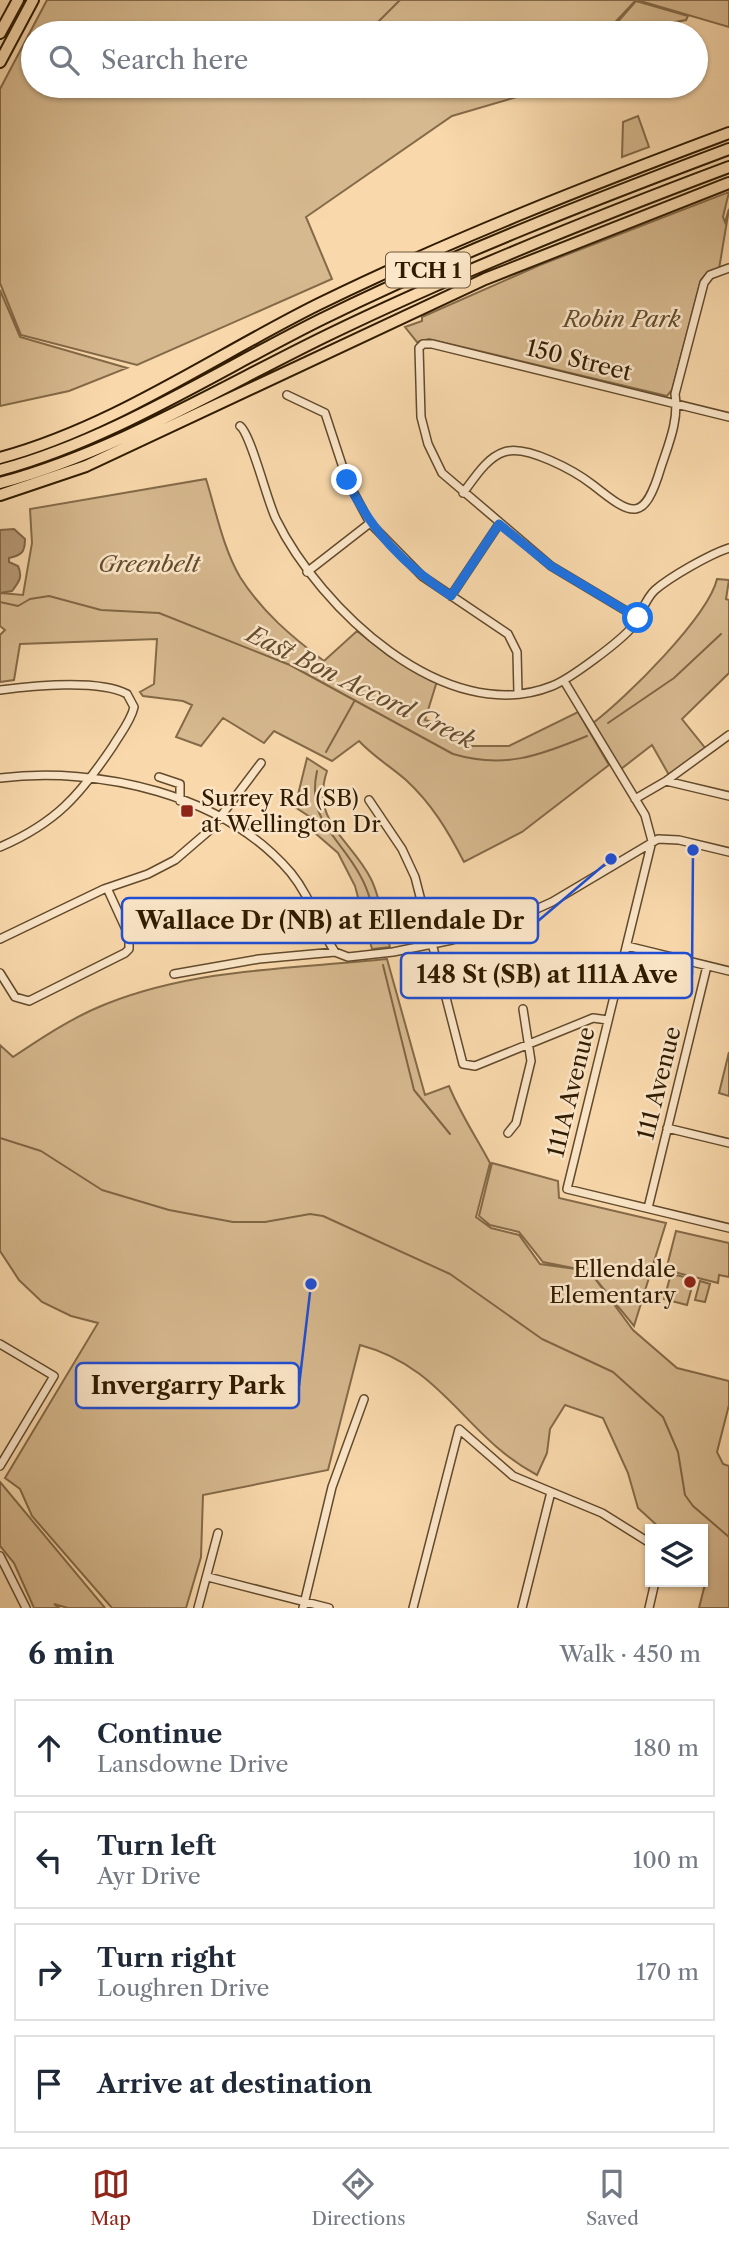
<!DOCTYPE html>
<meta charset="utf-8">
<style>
body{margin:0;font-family:"Libre Caslon Text",serif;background:#f6f6f7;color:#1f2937}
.controls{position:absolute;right:21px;bottom:21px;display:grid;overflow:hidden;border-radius:0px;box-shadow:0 2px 5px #0004}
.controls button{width:63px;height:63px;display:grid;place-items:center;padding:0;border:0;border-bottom:2px solid #e0e1e3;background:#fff;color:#1f2937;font:35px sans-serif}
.stop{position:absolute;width:21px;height:21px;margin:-16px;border:5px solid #1a73e8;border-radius:50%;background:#fff}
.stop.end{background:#1a73e8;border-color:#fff;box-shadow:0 2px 7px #0008}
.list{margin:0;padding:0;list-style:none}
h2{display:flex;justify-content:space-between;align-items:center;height:91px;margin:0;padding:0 28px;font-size:30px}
h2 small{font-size:23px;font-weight:400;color:#747a83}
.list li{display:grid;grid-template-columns:46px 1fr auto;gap:21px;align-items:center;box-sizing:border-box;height:98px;margin:0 14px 14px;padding:0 14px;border:2px solid #e0e1e3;border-radius:0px}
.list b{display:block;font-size:26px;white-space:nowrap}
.list p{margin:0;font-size:23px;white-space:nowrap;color:#747a83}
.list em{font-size:23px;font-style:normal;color:#747a83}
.icon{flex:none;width:38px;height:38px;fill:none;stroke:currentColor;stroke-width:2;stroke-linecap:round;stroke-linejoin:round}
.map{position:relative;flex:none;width:729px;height:1608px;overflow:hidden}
.search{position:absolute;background:#fff;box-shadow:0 2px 5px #0004;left:21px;right:21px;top:21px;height:77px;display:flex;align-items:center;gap:18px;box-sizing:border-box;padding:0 24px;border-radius:38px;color:#747a83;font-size:26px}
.sheet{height:539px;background:#fff}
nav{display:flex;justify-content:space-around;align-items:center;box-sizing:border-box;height:98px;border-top:2px solid #e0e1e3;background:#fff;font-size:19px;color:#747a83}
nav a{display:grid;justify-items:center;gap:4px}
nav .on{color:#8f2418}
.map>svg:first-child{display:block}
</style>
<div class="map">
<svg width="729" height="1608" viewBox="0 0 729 1608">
<rect width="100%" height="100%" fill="#f9d9ac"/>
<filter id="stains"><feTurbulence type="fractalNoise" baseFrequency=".00286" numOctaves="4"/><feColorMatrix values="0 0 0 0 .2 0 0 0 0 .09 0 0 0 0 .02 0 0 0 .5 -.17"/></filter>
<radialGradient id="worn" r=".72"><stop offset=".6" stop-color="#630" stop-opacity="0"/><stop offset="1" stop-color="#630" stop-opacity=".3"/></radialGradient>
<!-- green -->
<path fill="#d7b98f" stroke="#846a48" stroke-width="2" d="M 47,0 L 636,0 L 605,33 L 33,33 L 33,86 L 554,86 L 452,116 L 306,217 L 332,279 L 137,365 L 21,335 L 0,283 L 0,89 Z
M 637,0 L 729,0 L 729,27 Z
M 636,1 L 688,16 L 686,20 L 675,22 L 660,33 L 608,33 Z
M 638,116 L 649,147 L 622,157 L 623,122 Z
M 729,192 L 723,217 L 725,222 L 729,209 L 719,269 L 706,274 L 701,280 L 672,390 L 667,396 L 429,339 L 417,342 L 405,327 L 422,321 L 422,317 L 540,265 Z
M 0,290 L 20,337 L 127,368 L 69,391 L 0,406 Z
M 206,479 C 216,511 223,548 240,577 C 262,612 292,637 324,661 L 357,631 L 389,656 L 437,681 L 425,720 L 452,727 L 470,746 L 509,746 L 578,712 L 609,765 L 522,832 L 464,862 C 448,831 432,804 406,780 C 390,766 374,757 359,741 L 332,761 L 274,731 L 264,743 L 223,718 L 201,746 L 176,737 L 192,705 L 183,701 L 143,696 L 140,692 L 154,684 L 157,639 L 20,644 L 14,680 L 0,682 L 0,635 L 5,630 L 0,626 L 0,593 L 23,595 L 32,543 L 30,509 Z
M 717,579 L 729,580 L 726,599 L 729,600 L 729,673 L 682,719 L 706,749 L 669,775 L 652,745 L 621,769 L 593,723 C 626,698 708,617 717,579 Z
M 307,758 L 327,771 C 310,822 351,839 371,879 C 381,899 384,926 390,947 L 372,949 L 355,886 L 338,853 L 308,827 L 310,817 L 295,807 Z
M 387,959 L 425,1095 L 449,1086 C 460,1113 476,1137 490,1163 L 476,1217 L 491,1228 L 519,1235 L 540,1264 L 583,1270 L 543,1262 L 519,1232 L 490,1225 L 479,1216 L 492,1163 L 558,1181 L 559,1198 L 666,1223 L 634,1326 L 593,1276 L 633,1330 L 677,1368 L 729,1381 L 729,1405 L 717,1452 L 723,1464 L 729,1466 L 729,1608 L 699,1608 L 705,1584 L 701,1582 L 703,1529 L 661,1529 L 638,1508 L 628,1473 L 603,1418 L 565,1405 L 550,1429 L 547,1453 L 537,1475 C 465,1437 444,1367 360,1345 L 328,1470 L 203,1495 L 201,1557 L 186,1608 L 112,1608 L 32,1516 L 20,1489 L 5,1478 L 98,1323 L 71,1316 L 42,1302 L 19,1280 L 0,1251 L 0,1045 L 13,1057 C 43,1037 73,1017 106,1004 C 197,968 292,969 387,959 Z
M 729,1052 L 729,1096 L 719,1093 Z
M 676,1231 L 729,1243 L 729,1277 L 719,1275 L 718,1283 L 666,1270 Z
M 671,1274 L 694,1279 L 687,1305 L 664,1299 Z
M 700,1281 L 710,1284 L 705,1302 L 695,1300 Z
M 0,1482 L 105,1608 L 68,1608 L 54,1604 L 59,1608 L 34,1608 L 14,1563 L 0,1546 Z"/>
<!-- water -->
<path fill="#b59872" stroke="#806644" stroke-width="2" d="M 14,529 L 25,539 C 25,552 22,555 9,558 L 9,562 L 18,566 C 23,577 19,582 12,591 L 0,593 L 0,530 Z"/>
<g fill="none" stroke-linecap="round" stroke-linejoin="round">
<!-- stream -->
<path stroke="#806644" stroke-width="2" d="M 367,33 L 400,0
M 0,602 L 18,606 L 30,599 L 49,596 L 101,610 L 159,613 L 290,665 L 453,754 C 504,769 539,756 587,736
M 608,723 L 674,678 L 721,634
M 326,752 L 355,700
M 317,771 C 306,822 340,836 361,877 C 371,895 375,919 380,939
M 383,965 L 414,1090 L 450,1134
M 0,1138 L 41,1151 L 102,1190 L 169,1210 L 233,1222 L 265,1222 L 310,1214 L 323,1216 L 450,1274 L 542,1339 L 613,1372 L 663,1417 L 678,1452 L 685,1495 L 693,1506 L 729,1537"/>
<!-- minor casing -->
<g stroke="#624a2b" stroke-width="10">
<path id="minor" d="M 287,395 L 325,413 L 347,480 L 370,523 L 422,576 L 508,634 L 517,652 L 518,694
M 240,426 C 251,434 267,501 276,519 C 319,607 445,729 552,686 C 570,679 621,641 633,626 C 641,615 645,599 655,590 C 670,577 710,554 729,548
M 463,493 C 474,479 486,458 504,452 C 526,444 575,471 593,485 C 632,516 644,524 661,467 C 669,443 679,420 675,394 L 704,283 L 710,275 L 729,268
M 307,572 L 370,523
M 451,596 L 499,524
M 638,618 L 551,566 L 442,473 L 428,444 L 421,417 L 419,348 L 423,344 L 432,344 L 729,417
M 564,681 L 645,815 L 652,841 L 567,1189 L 729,1228
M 0,690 C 31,686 99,679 127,694 L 134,707 C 131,721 120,734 113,746 C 80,795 56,823 0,847
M 159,777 L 180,784 L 180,801
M 0,778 C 99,766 224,794 291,873 C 312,899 318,927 335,952
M 666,781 L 729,796
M 635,799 L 666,781 L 729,735
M 369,800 L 402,849 L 415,877 L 463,1064 L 475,1066 L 593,1018 L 608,1020
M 0,939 L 104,889 L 148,874 L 175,860 L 211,829 L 261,763
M 627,946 L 729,971
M 0,973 L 15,997 L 29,1001 L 125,953 L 129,949 L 129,936 L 107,888
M 174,974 L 259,959 L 335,952 L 348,957 L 393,952 L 452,940 L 512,920 L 552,902 L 658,839 L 679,840 L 729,852
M 667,1128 L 729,1143
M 508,1133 L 516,1123 L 531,1061 L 523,1009
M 648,1208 L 707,966
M 0,1344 L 54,1376 L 0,1466
M 0,1556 L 26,1608
M 208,1577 L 329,1608
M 198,1608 L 218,1533
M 303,1608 L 332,1487 L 364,1399
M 413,1608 L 459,1429 L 513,1476 L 602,1513 L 650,1543
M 522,1608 L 551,1492
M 649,1608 L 655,1582"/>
</g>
<!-- highway casing -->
<g stroke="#301b00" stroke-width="14">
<path id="highway" d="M 0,33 L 18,0
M 0,62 L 33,0
M 0,458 C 114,427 214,356 319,304 C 452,239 590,185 729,133
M 0,470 C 114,439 217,371 322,319 C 454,254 591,201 729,149
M 0,483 C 115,452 221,387 328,335 C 458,272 593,218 729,167
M 0,495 L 86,466 L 485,279 L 729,183"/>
</g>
<!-- minor -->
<use href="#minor" stroke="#fbe6c9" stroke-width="7"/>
<!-- highway -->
<use href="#highway" stroke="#f9d9ac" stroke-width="10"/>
</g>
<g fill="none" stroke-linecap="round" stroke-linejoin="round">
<!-- route -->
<path stroke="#1a73e8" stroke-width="9" d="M 347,480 C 370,530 405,566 451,596 L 499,524 L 551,566 L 638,618"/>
</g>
<!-- markers -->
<g fill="#8f2418" stroke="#fbe6c9" stroke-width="2.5">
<rect x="180" y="804" width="14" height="14" rx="3.5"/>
<circle cx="690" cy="1282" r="7"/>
</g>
<g text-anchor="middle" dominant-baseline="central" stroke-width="5" stroke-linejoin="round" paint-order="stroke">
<!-- shield labels -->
<rect fill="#fbe6c9" stroke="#6d583c" stroke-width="2" x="386" y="252.5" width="84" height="35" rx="5"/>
<g font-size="21" font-weight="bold" fill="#301b00">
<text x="428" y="270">TCH 1</text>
</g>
<!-- park labels -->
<g font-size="23" font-style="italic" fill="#624a2b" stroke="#fbe6c9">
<text x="622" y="319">Robin Park</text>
<text x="149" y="564">Greenbelt</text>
</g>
<!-- street labels -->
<g font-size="23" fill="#301b00" stroke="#fbe6c9">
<text transform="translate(579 360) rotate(14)">150 Street</text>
<text transform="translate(659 1083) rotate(-76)">111 Avenue</text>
<text transform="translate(571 1092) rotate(-76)">111A Avenue</text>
</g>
<!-- poi labels -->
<g font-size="23" fill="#301b00" stroke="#fbe6c9" text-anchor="start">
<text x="201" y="798">Surrey Rd (SB)<tspan x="201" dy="26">at Wellington Dr</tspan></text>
<text x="676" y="1269" text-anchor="end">Ellendale<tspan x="676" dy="26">Elementary</tspan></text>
</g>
<!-- water labels -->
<g font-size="24" font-style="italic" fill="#654d2e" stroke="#fbe6c9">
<text transform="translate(361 687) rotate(26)">East Bon Accord Creek</text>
</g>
</g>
<!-- callouts -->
<path fill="none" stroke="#1d4ed8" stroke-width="2.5" d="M611 859L538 921M693 850L692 975M311 1284L299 1386"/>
<g fill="#1d4ed8" stroke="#fbe6c9" stroke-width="2.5">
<circle cx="611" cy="859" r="7"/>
<circle cx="693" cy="850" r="7"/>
<circle cx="311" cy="1284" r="7"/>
</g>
<g fill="#fbe6c9" stroke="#1d4ed8" stroke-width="2.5">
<rect x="122" y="898" width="416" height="45" rx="7"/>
<rect x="401" y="953" width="291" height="45" rx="7"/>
<rect x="76" y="1363" width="223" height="45" rx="7"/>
</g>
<g font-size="24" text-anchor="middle" font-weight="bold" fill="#301b00">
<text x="330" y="929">Wallace Dr (NB) at Ellendale Dr</text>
<text x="547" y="983">148 St (SB) at 111A Ave</text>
<text x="188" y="1394">Invergarry Park</text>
</g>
<rect width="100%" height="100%" filter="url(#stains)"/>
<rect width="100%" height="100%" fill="url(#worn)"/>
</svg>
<div class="controls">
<button><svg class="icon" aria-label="layers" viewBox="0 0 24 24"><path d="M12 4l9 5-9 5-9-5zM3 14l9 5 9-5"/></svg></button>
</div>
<div class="stop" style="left:638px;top:618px"></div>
<div class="stop end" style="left:347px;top:480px"></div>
<div class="search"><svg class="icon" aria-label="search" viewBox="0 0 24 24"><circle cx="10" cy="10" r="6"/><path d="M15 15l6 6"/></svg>Search here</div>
</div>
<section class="sheet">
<h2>6 min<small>Walk · 450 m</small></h2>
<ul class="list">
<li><svg class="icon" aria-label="ahead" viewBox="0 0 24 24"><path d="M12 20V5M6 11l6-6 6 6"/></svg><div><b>Continue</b><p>Lansdowne Drive</p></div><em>180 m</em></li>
<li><svg class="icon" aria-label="left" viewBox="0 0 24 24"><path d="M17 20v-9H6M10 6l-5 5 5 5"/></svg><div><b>Turn left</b><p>Ayr Drive</p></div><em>100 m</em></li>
<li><svg class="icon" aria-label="right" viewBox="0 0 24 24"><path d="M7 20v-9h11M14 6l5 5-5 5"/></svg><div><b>Turn right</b><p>Loughren Drive</p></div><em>170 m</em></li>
<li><svg class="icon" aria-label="arrive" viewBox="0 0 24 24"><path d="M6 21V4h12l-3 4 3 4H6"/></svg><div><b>Arrive at destination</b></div></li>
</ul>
</section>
<nav>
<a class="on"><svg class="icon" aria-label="map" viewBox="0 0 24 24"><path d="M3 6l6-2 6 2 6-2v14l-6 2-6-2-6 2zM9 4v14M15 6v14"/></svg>Map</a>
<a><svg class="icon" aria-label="directions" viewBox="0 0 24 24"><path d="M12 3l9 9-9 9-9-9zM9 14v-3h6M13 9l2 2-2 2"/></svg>Directions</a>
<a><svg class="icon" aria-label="saved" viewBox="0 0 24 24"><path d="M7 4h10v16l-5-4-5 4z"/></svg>Saved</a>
</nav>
